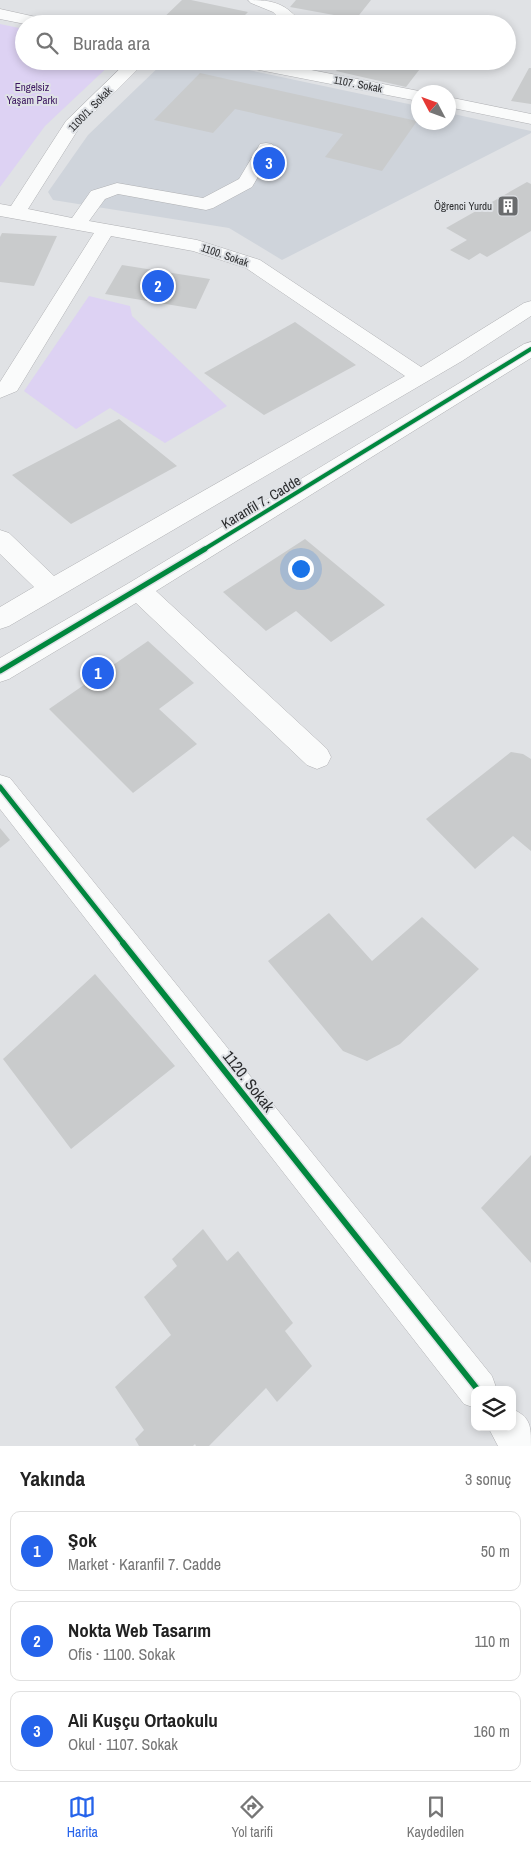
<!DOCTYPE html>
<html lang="tr">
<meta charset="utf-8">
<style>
body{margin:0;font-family:"Archivo Narrow",sans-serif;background:#f6f6f6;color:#222}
.controls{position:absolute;right:15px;bottom:15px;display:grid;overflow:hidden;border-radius:10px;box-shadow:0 2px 8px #0003}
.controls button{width:45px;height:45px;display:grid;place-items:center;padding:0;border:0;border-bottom:1px solid #e0e0e0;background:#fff;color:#222;font:25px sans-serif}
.compass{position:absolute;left:411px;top:85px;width:45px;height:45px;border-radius:50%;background:#fff;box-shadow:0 2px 8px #0003;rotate:311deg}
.you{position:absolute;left:300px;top:568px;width:18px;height:18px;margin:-12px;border:4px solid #fff;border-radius:50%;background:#1a73e8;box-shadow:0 0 0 8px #1a73e833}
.badge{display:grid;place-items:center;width:32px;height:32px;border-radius:50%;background:#2563eb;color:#fff;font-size:16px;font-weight:700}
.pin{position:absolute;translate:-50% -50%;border:2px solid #fff;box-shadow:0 1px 5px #0006}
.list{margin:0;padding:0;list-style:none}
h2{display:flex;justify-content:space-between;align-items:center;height:65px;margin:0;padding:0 20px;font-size:21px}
h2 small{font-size:16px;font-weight:400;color:#767676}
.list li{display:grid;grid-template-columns:32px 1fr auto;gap:15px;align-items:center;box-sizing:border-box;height:80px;margin:0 10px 10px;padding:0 10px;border:1px solid #e0e0e0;border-radius:10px}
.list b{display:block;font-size:19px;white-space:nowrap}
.list p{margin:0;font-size:16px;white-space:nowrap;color:#767676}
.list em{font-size:16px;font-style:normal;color:#767676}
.icon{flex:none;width:28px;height:28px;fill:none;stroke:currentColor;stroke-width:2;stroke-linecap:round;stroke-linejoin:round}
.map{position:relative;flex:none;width:531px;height:1446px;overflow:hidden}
.search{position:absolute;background:#fff;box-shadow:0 2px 8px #0003;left:15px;right:15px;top:15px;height:55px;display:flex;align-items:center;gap:12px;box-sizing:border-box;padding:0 18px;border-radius:28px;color:#767676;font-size:19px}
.sheet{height:335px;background:#fff}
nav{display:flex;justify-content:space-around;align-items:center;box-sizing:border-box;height:70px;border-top:1px solid #e0e0e0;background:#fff;font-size:14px;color:#767676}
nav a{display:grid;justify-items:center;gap:2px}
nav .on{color:#2563eb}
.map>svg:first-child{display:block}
</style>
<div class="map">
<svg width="531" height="1446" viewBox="0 0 531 1446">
<rect width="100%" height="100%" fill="#e0e2e5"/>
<!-- built -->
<path fill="#cfd4db" d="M 165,61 L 206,61 L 418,106 L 418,122 L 448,122 L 449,113 L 531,131 L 531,133 L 282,260 L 229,228 L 53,200 L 48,192 L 88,135 Z"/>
<!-- green -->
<path fill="#ddd2f3" d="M 0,24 L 24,29 L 24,61 L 114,61 L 45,126 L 0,187 Z
M 89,296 L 130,306 L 132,316 L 227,406 L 165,443 L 110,408 L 76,429 L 24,391 Z"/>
<!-- building -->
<path fill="#c9cbcc" d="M 182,0 L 191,0 L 248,12 L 236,24 L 157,24 Z
M 296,0 L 371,0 L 356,19 L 290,7 Z
M 345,61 L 426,61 L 406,87 L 336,71 Z
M 529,68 L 531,68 L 531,104 L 511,101 Z
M 200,73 L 417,121 L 382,171 L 325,157 L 343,134 L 235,109 L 213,133 L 154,120 Z
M 527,182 L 531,184 L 531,231 L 487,257 L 480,253 L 469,260 L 450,250 L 467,240 L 446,228 Z
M 2,233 L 57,236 L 34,286 L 0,282 L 0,237 Z
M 122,265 L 210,279 L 196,309 L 105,294 Z
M 295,322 L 356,365 L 264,415 L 204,373 Z
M 119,419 L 177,466 L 71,524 L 12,475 Z
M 305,539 L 385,605 L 331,642 L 296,611 L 266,631 L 223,592 Z
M 148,641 L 194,683 L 159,709 L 197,744 L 133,793 L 49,709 Z
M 511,752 L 523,754 L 531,759 L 531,851 L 513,836 L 475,869 L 426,819 Z
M 0,828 L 10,840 L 0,848 Z
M 329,913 L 372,961 L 422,917 L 479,969 L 400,1044 L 367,1061 L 343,1051 L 268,961 Z
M 95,974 L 175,1066 L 71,1149 L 3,1059 Z
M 531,1155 L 531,1263 L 481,1208 Z
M 203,1229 L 227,1261 L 238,1251 L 293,1323 L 285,1331 L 312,1366 L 277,1402 L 266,1388 L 209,1446 L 196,1446 L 195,1444 L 193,1446 L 139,1446 L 135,1439 L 144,1430 L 115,1387 L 171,1335 L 144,1297 L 177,1266 L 172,1259 Z"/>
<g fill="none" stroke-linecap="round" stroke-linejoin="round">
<!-- minor casing -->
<g stroke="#b0b1b4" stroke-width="1">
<path id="minor" d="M 248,0 C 273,0 286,3 302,24 L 285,24 L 273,12 L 251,3 Z
M 0,9 L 54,21 L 57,24 L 25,24 L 0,19 Z
M 128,61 L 146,61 L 79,128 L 28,209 L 72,218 L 91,191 L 117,183 L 203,198 L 239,179 L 260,144 L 266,143 L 272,144 L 275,148 L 252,187 L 213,208 L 206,210 L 118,194 L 105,199 L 89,221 L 197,240 L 260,260 L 421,367 L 524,303 L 531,301 L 531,316 L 462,361 L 9,626 L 0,629 L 0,607 L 34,587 L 0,554 L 0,530 L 9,533 L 54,576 L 405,376 L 246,268 L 193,251 L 111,236 L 17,391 L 0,398 L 0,382 L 94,233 L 0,216 L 0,204 L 11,206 L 66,121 Z
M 231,61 L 265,61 L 424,92 L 418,92 L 418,101 L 239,66 L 233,64 Z
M 448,97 L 531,114 L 531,124 L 448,107 Z
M 531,342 L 531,358 L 156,591 L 327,749 L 331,757 L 327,765 L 317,769 L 307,765 L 136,603 L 9,679 L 0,682 L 0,658 L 129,583 L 524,344 Z
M 0,775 L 10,778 L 492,1376 L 497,1390 L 475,1390 L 475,1408 L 464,1404 L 0,809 Z
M 512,1409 C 531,1417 531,1426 531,1446 L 498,1446 L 488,1427 L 512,1427 Z"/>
</g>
<!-- minor -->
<use href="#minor" fill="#fafbfb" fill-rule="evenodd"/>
<!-- cycleway-far2 casing -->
<g stroke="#dfe2e6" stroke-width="6">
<path id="cycleway-far2" d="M 203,550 L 531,349"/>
</g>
<!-- cycleway-far1 casing -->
<g stroke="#dfe2e6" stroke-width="8">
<path id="cycleway-far1" d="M 0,671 L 205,549
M 0,787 L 124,944"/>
</g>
<!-- cycleway casing -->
<g stroke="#dfe2e6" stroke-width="9">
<path id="cycleway" d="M 123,943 L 478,1390"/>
</g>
<!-- cycleway-far2 -->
<use href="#cycleway-far2" stroke="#00873e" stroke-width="4"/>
<!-- cycleway-far1 -->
<use href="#cycleway-far1" stroke="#00873e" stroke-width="5"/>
<!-- cycleway -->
<use href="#cycleway" stroke="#00873e" stroke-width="6"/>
</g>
<!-- icons -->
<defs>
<g id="building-square" transform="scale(1.125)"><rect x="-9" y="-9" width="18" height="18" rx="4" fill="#6a6c6e" stroke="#dfe2e6"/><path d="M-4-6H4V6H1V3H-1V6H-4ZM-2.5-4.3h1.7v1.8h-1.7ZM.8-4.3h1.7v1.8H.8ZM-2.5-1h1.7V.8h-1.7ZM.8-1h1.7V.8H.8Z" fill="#fff"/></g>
</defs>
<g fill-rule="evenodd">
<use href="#building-square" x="508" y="206"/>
</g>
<g text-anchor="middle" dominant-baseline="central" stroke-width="4" stroke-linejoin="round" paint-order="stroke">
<!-- far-street labels -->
<g font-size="11" fill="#2b2c2e" stroke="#dfe2e6">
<text transform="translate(358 84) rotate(11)">1107. Sokak</text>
<text transform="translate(90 109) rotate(-46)">1100/1. Sokak</text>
<text transform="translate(225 255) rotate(19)">1100. Sokak</text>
</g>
<!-- far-park labels -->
<g font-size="11" fill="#3b165f" stroke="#dfe2e6">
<text x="32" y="87">Engelsiz<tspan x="32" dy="13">Yaşam Parkı</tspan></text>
</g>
<!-- far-poi labels -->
<g font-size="11" fill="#2b2c2e" stroke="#dfe2e6" text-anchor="end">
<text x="492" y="206">Öğrenci Yurdu</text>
</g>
<!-- street labels -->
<g font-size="14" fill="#2b2c2e" stroke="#dfe2e6">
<text transform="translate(261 502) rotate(-31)">Karanfil 7. Cadde</text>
</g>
<!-- near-street labels -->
<g font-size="16" fill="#2b2c2e" stroke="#dfe2e6">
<text transform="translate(249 1081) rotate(52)">1120. Sokak</text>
</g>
</g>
</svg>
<div class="controls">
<button><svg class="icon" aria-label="layers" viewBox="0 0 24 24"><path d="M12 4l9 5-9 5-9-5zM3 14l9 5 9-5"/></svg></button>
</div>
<svg class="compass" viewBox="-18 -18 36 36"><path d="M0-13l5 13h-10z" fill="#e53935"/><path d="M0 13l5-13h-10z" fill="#767676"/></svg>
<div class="you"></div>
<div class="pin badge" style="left:98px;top:673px">1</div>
<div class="pin badge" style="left:158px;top:286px">2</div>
<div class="pin badge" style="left:269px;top:163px">3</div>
<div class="search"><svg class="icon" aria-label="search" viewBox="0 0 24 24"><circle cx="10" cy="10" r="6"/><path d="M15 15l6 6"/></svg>Burada ara</div>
</div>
<section class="sheet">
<h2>Yakında<small>3 sonuç</small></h2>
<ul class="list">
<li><span class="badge">1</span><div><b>Şok</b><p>Market · Karanfil 7. Cadde</p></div><em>50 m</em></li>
<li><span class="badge">2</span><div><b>Nokta Web Tasarım</b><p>Ofis · 1100. Sokak</p></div><em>110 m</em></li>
<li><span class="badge">3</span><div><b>Ali Kuşçu Ortaokulu</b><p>Okul · 1107. Sokak</p></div><em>160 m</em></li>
</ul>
</section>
<nav>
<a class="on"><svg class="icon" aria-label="map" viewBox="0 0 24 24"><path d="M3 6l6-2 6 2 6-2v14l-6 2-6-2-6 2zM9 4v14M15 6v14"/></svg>Harita</a>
<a><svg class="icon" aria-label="directions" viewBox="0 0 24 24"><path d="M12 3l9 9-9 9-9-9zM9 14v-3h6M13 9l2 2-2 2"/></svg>Yol tarifi</a>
<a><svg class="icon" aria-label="saved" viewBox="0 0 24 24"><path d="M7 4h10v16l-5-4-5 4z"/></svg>Kaydedilen</a>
</nav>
